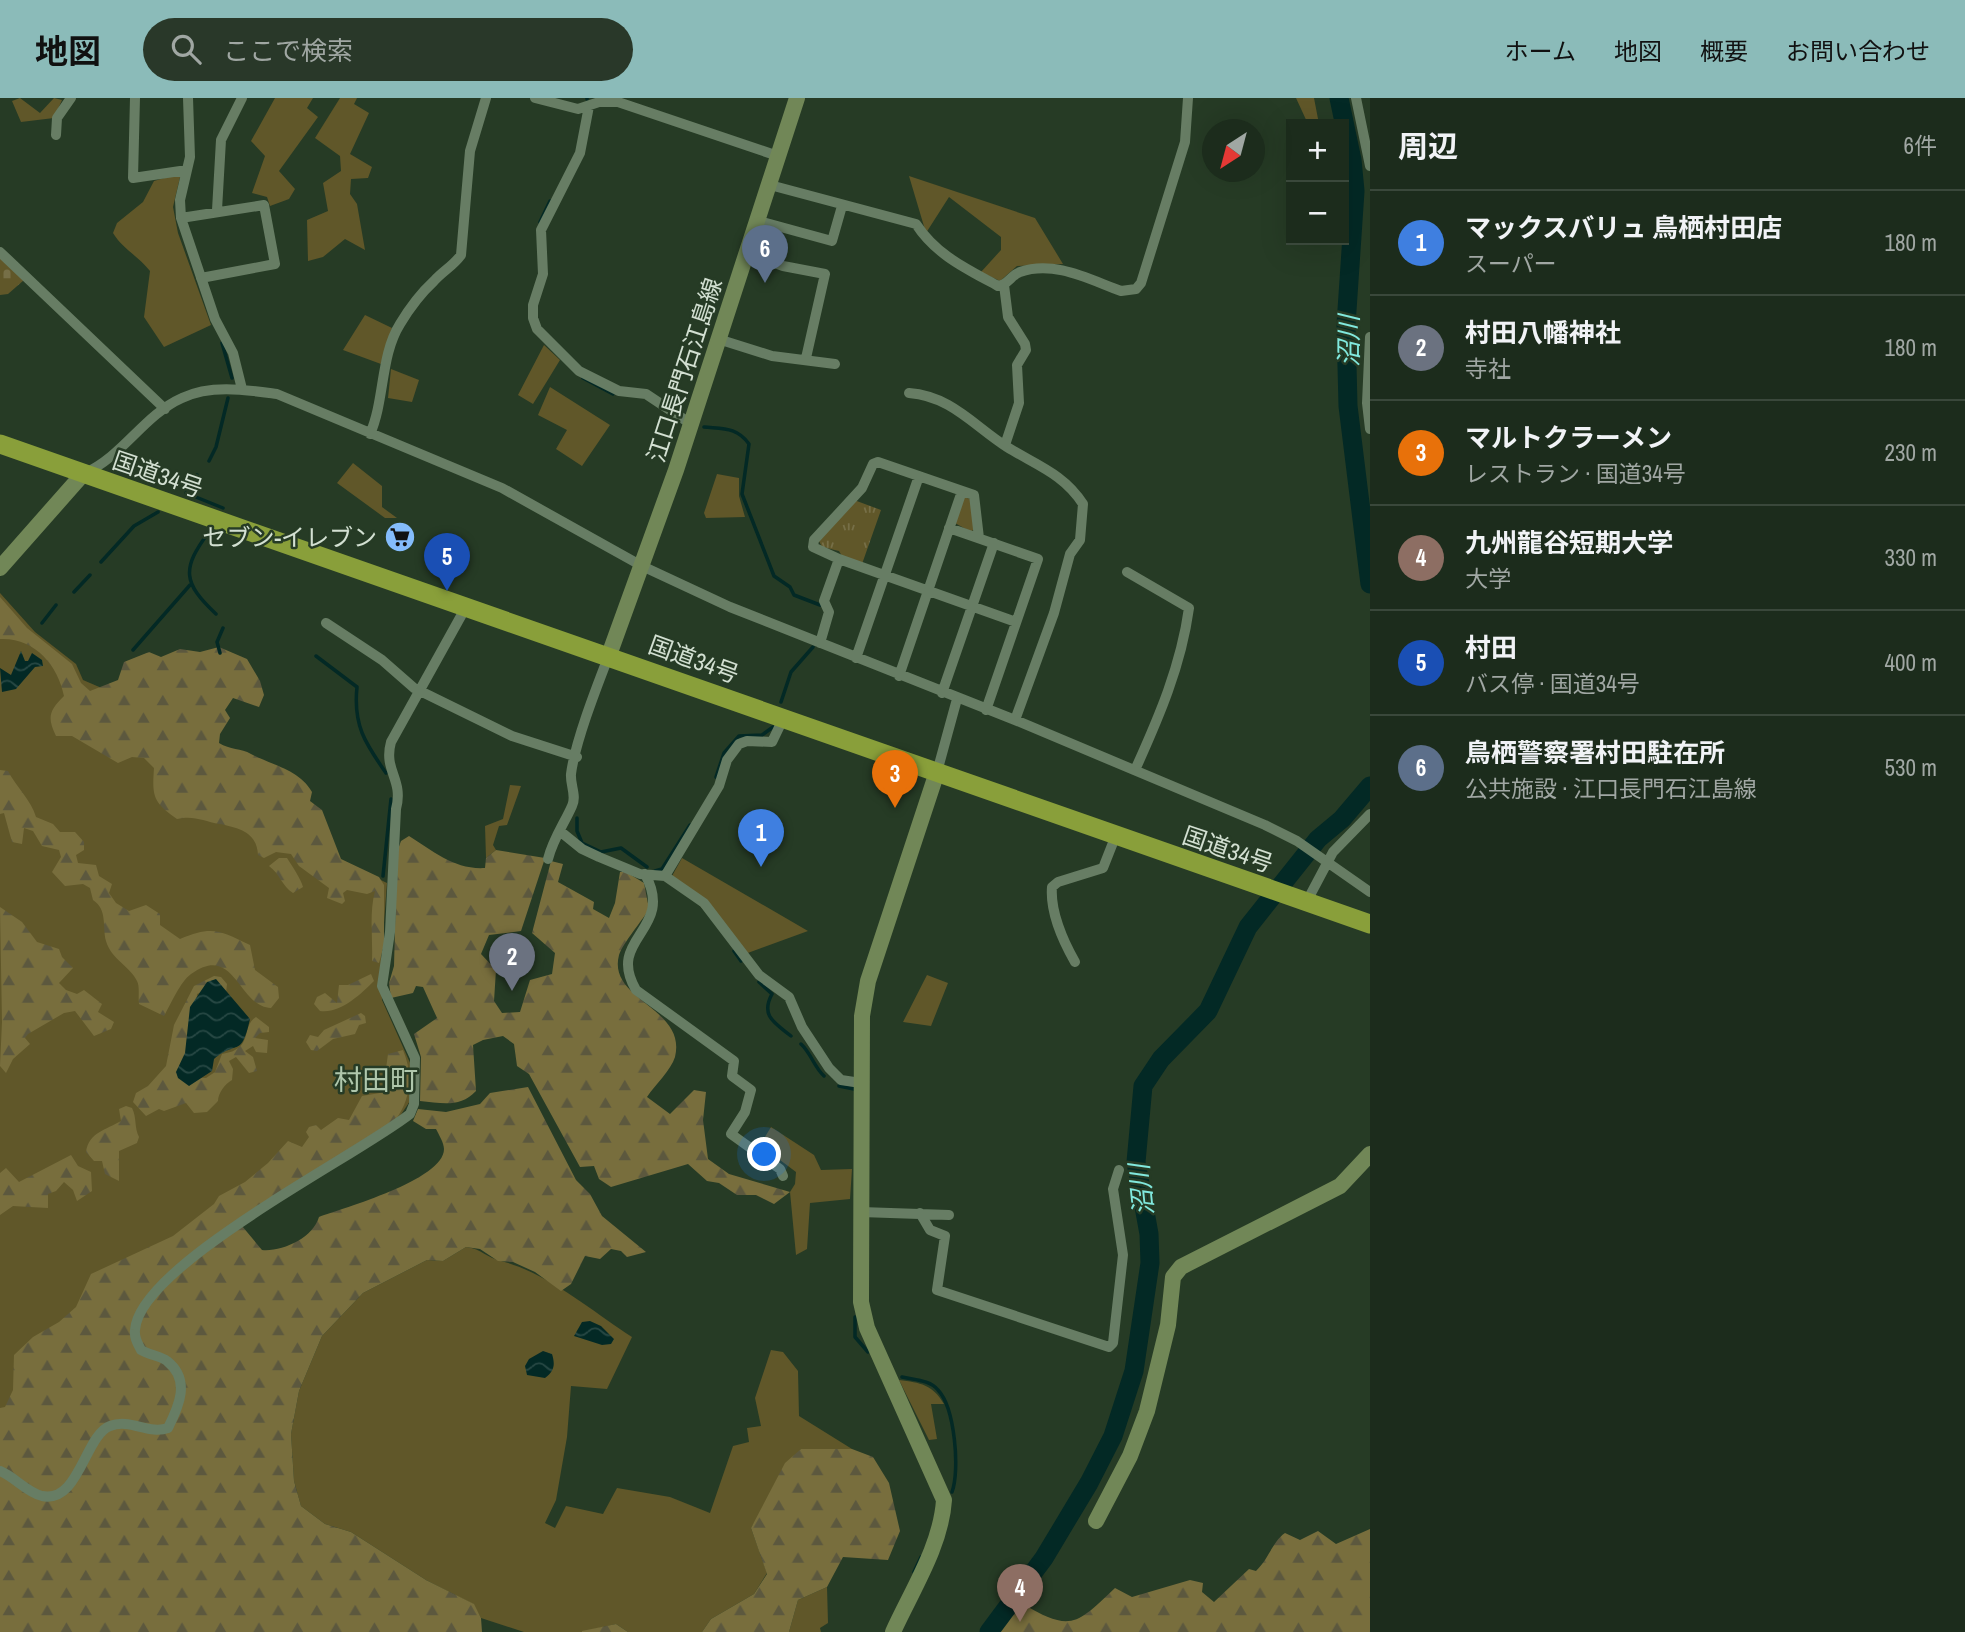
<!DOCTYPE html>
<html lang="ja">
<meta charset="utf-8">
<style>
body{margin:0;font-family:"Archivo Narrow","Noto Sans JP",sans-serif;background:#293829;color:#f1f3f6}
.controls{position:absolute;right:21px;top:21px;display:grid;overflow:hidden;border-radius:0px;box-shadow:0 7px 28px #0002}
.controls button{width:63px;height:63px;display:grid;place-items:center;padding:0;border:0;border-bottom:2px solid #3a483b;background:#1c2c1c;color:#f1f3f6;font:35px sans-serif}
.compass{position:absolute;left:1202px;top:21px;width:63px;height:63px;border-radius:50%;background:#1c2c1c;box-shadow:0 7px 28px #0002;rotate:216deg}
.you{position:absolute;left:765px;top:1057px;width:24px;height:24px;margin:-18px;border:5px solid #fff;border-radius:50%;background:#1a73e8;box-shadow:0 0 0 10px #1a73e833}
.badge{display:grid;place-items:center;width:46px;height:46px;border-radius:50%;background:#8bbbb9;color:#fff;font-size:23px;font-weight:700}
.pin{position:absolute;translate:-50% -58px;filter:drop-shadow(0 2px 4px #0008)}
.pin::after{content:'';position:absolute;top:37px;width:24px;height:21px;background:inherit;clip-path:polygon(0 0,100% 0,50% 100%)}
.list{margin:0;padding:0;list-style:none}
h2{display:flex;justify-content:space-between;align-items:center;height:91px;margin:0;padding:0 28px;font-size:30px}
h2 small{font-size:23px;font-weight:400;color:#a0a7a3}
.list li{display:grid;grid-template-columns:46px 1fr auto;gap:21px;align-items:center;box-sizing:border-box;height:105px;padding:0 28px;border-top:2px solid #3a483b}
.list b{display:block;font-size:26px;white-space:nowrap}
.list p{margin:0;font-size:23px;white-space:nowrap;color:#a0a7a3}
.list em{font-size:23px;font-style:normal;color:#a0a7a3}
.icon{flex:none;width:38px;height:38px;fill:none;stroke:currentColor;stroke-width:2;stroke-linecap:round;stroke-linejoin:round}
.map{position:relative;flex:none;width:1370px;height:1534px;overflow:hidden}
header{display:flex;align-items:center;gap:42px;box-sizing:border-box;height:98px;padding:0 35px;background:#8bbbb9;color:#111}
header strong{font-size:33px}
nav{display:flex;gap:38px;margin-inline-start:auto;font-size:24px}
.search{width:490px;height:63px;background:#293829;display:flex;align-items:center;gap:18px;box-sizing:border-box;padding:0 24px;border-radius:38px;color:#a0a7a3;font-size:26px}
main{display:flex}
aside{flex:1;background:#1c2c1c}
.map>svg:first-child{display:block}
</style>
<header>
<strong>地図</strong>
<div class="search"><svg class="icon" aria-label="search" viewBox="0 0 24 24"><circle cx="10" cy="10" r="6"/><path d="M15 15l6 6"/></svg>ここで検索</div>
<nav><a>ホーム</a><a>地図</a><a>概要</a><a>お問い合わせ</a></nav>
</header>
<main>
<div class="map">
<svg width="1370" height="1534" viewBox="0 0 1370 1534">
<defs>
<pattern id="forest-firs" width="22" height="20" patternUnits="userSpaceOnUse" patternTransform="scale(1.75)"><rect width="22" height="20" fill="#786e3d"/><path d="M5 1l3.5 6h-7zM16 11l3.5 6h-7z" fill="#5c583e"/></pattern>
<pattern id="cemetery-stones" width="16" height="16" patternUnits="userSpaceOnUse" patternTransform="scale(1.75)"><rect width="16" height="16" fill="#605729"/><path d="M2 7V4a2 2 0 0 1 4 0v3zM10 15v-3a2 2 0 0 1 4 0v3z" fill="#766f47"/></pattern>
<pattern id="park-tufts" width="24" height="20" patternUnits="userSpaceOnUse" patternTransform="scale(1.75)"><rect width="24" height="20" fill="#605729"/><path d="M3 7l-1-3M5 7V3M7 7l1-3M15 17l-1-3M17 17v-4M19 17l1-3" fill="none" stroke="#766f47"/></pattern>
<pattern id="water-waves" width="16" height="10" patternUnits="userSpaceOnUse" patternTransform="scale(1.75)"><rect width="16" height="10" fill="#032925"/><path d="M0 5q4-4 8 0t8 0" fill="none" stroke="#274844"/></pattern>
</defs>
<rect width="100%" height="100%" fill="#263b25"/>
<!-- green -->
<path fill="#605729" d="M 20,0 L 40,15 L 54,0 L 62,2 L 54,20 L 21,24 L 12,3 Z
M 275,0 L 313,0 L 307,10 L 318,19 L 279,73 L 295,91 L 289,101 L 270,108 L 267,99 L 252,95 L 265,58 L 251,43 Z
M 340,0 L 357,0 L 354,6 L 369,15 L 350,56 L 372,69 L 368,80 L 351,81 L 350,96 L 357,106 L 365,152 L 345,141 L 323,159 L 308,163 L 307,122 L 328,113 L 323,85 L 341,73 L 340,58 L 315,40 Z
M 1296,0 L 1314,0 L 1319,26 L 1308,26 Z
M 181,75 L 173,109 L 178,135 L 211,227 L 164,249 L 144,219 L 150,173 C 139,159 122,150 113,135 L 117,125 L 143,104 L 154,83 Z
M 909,78 L 1035,120 L 1063,166 L 1017,168 L 1000,183 L 981,174 L 1001,152 L 1001,139 L 949,99 L 926,135 Z
M 365,217 L 392,230 L 381,266 L 343,252 Z
M 544,247 L 560,262 L 533,306 L 518,297 Z
M 391,271 L 419,282 L 412,304 L 388,300 Z
M 550,289 L 610,327 L 582,368 L 556,351 L 567,332 L 538,317 Z
M 353,365 L 382,388 L 382,409 L 397,420 L 385,420 L 337,385 Z
M 717,376 L 739,380 L 739,398 L 745,419 L 706,420 L 704,415 Z
M 963,399 L 971,401 L 974,431 L 971,434 L 955,425 Z
M 0,495 L 35,534 L 76,566 L 83,582 L 132,603 L 339,762 L 387,785 L 381,864 L 382,902 L 411,967 L 410,1003 L 398,1021 L 331,1065 L 277,1094 L 240,1122 L 0,1371 Z
M 510,687 L 521,688 L 507,727 L 499,728 L 493,747 L 496,752 L 486,760 L 485,728 L 503,721 Z
M 682,760 L 808,833 L 745,856 L 672,778 Z
M 927,877 L 948,885 L 931,928 L 903,924 Z
M 771,1029 L 814,1057 L 821,1072 L 852,1071 L 850,1101 L 810,1105 L 807,1151 L 796,1157 L 790,1094 L 795,1086 L 796,1074 L 760,1047 Z
M 466,1149 C 482,1151 487,1160 501,1163 C 546,1174 592,1213 632,1239 L 607,1291 L 571,1288 L 567,1339 L 556,1402 L 545,1425 L 555,1430 L 566,1408 L 603,1416 L 617,1390 L 670,1399 L 710,1415 L 733,1348 L 749,1344 L 747,1330 L 761,1328 L 755,1300 L 771,1252 L 783,1254 L 798,1273 L 799,1318 L 852,1351 L 801,1351 L 751,1430 L 767,1475 L 754,1496 L 711,1521 L 702,1534 L 628,1534 L 616,1526 L 582,1534 L 524,1534 L 481,1520 L 473,1506 L 426,1482 L 351,1434 L 325,1426 L 301,1408 L 294,1383 L 291,1336 L 299,1293 L 322,1238 L 363,1195 L 427,1162 L 443,1163 Z
M 899,1282 C 921,1285 932,1286 944,1306 L 931,1306 L 937,1341 L 929,1342 Z
M 827,1489 L 828,1525 L 820,1530 L 821,1534 L 789,1534 L 798,1502 Z"/>
<!-- forest -->
<path fill="url(#forest-firs)" d="M 0,499 L 27,530 L 72,566 L 81,585 L 90,593 L 118,582 L 124,564 L 149,554 L 161,559 L 180,551 L 200,554 L 219,549 L 247,561 L 260,583 L 264,597 L 259,609 L 233,600 L 225,612 L 230,620 L 220,636 L 219,645 C 230,652 241,650 251,656 C 271,667 299,671 312,694 L 310,703 L 322,712 L 341,761 L 379,779 L 384,787 L 384,847 L 379,865 L 372,863 C 373,839 369,816 375,793 L 367,796 L 347,792 L 343,795 L 345,803 L 342,806 L 327,800 L 329,790 L 299,768 L 291,756 L 276,754 L 264,760 L 258,757 C 257,734 239,730 220,726 C 203,723 194,717 177,721 C 153,704 152,699 154,670 L 144,660 L 132,659 L 118,665 L 72,638 L 56,638 C 47,619 49,613 64,598 C 58,567 34,539 0,541 Z
M 0,672 L 8,673 C 17,690 31,702 36,719 L 53,726 L 60,734 L 75,734 L 84,744 L 84,752 L 76,757 L 78,765 L 96,767 L 99,778 L 112,786 L 109,795 L 116,805 L 129,813 L 146,807 L 160,816 L 160,827 L 180,841 C 213,827 220,833 250,847 L 255,872 L 278,889 L 279,900 L 271,910 C 238,909 235,844 191,876 C 180,884 171,906 164,918 L 139,906 C 138,900 140,888 137,883 C 131,869 111,861 106,843 C 102,828 108,812 93,802 L 90,790 L 83,786 L 65,788 L 52,774 L 61,759 L 59,752 L 42,748 L 33,733 L 24,730 L 22,746 L 12,744 L 4,715 L 0,716 Z
M 409,738 C 433,753 455,772 485,770 L 486,760 L 496,752 L 545,760 L 521,833 L 489,837 L 481,856 L 496,872 L 494,903 L 502,915 L 520,914 L 530,882 L 552,876 L 555,855 L 532,835 L 551,763 L 563,766 L 558,784 L 594,804 L 593,811 L 609,820 L 615,805 L 620,774 L 626,774 L 644,785 L 649,811 C 642,823 623,845 619,857 C 607,903 687,909 675,959 C 671,972 655,987 647,999 L 670,1016 L 694,992 L 706,994 L 703,1022 L 708,1061 L 729,1076 L 790,1094 L 774,1106 L 756,1097 L 737,1097 L 719,1085 L 707,1083 L 688,1066 L 611,1089 L 599,1081 L 594,1068 L 580,1069 L 529,976 L 517,968 L 514,946 L 503,938 L 483,942 L 473,947 L 476,993 C 460,1010 442,1005 420,1003 L 421,959 L 414,936 L 437,920 L 423,889 L 416,888 L 413,895 L 391,900 L 389,885 L 394,868 L 397,754 L 401,743 Z
M 279,760 L 287,760 C 292,768 301,781 303,789 L 293,795 C 282,788 280,776 269,768 Z
M 0,809 L 22,824 L 37,844 L 59,851 L 62,859 L 73,870 L 59,885 L 66,892 L 77,896 L 84,892 L 102,906 L 98,914 L 114,924 L 111,931 L 94,938 L 75,913 L 64,915 L 28,936 L 25,940 L 30,946 L 13,961 L 6,975 L 0,968 L 2,924 Z
M 371,876 L 374,883 C 361,896 340,916 320,913 L 314,906 L 317,899 L 325,895 L 337,905 L 339,887 L 348,887 Z
M 214,878 L 221,879 L 227,886 L 226,895 L 207,891 L 197,896 L 191,979 L 206,980 L 215,974 L 222,956 C 255,951 240,929 256,919 L 269,929 L 269,934 L 260,935 L 255,940 L 268,942 L 267,955 L 256,954 L 253,948 L 245,953 L 253,959 L 257,973 L 249,975 L 236,959 L 229,963 L 233,971 L 232,982 C 225,986 218,995 218,1003 L 207,1014 L 194,1015 L 186,1005 L 164,1013 L 159,1011 L 146,1018 L 133,1004 L 136,995 L 148,988 L 166,968 L 174,927 L 194,888 Z
M 361,915 L 365,918 L 366,925 L 359,927 L 355,936 L 333,941 L 317,953 L 311,952 L 306,944 L 310,937 L 318,939 L 324,932 Z
M 403,952 C 413,976 411,1001 396,1021 L 237,1122 L 262,1152 C 282,1154 313,1140 319,1119 C 343,1110 444,1082 444,1051 C 444,1045 439,1037 436,1031 L 426,1031 L 413,1023 L 418,1011 L 446,1014 L 480,1006 L 490,995 L 528,989 L 576,1082 L 590,1096 L 602,1118 L 646,1154 L 627,1159 L 621,1153 L 611,1151 L 600,1161 L 585,1158 L 571,1186 L 561,1193 L 535,1174 L 513,1164 L 498,1163 L 480,1151 L 466,1149 L 443,1163 L 427,1162 L 363,1195 L 322,1238 L 299,1293 L 291,1336 L 294,1383 L 301,1408 L 325,1426 L 351,1434 L 426,1482 L 474,1506 L 481,1520 L 482,1534 L 0,1534 L 0,1310 L 5,1309 L 13,1292 L 14,1257 L 33,1239 L 59,1224 L 76,1209 L 91,1176 L 173,1138 L 214,1106 L 219,1098 L 245,1084 L 268,1065 L 288,1043 L 302,1049 L 309,1039 L 306,1034 L 309,1029 L 316,1027 L 321,1032 L 338,1020 L 349,1022 L 362,998 L 386,994 L 393,984 L 392,976 L 386,971 L 388,956 Z
M 126,1008 L 132,1010 C 137,1020 134,1030 139,1039 L 137,1045 L 119,1053 L 119,1083 L 105,1076 L 102,1063 L 94,1063 L 86,1054 C 89,1034 106,1032 121,1023 L 119,1011 Z
M 71,1057 L 78,1068 L 91,1074 L 92,1093 L 77,1103 L 73,1092 L 64,1084 L 56,1093 L 48,1096 L 48,1110 L 13,1108 L 0,1117 L 0,1075 L 6,1070 L 19,1084 Z
M 801,1351 L 852,1351 L 873,1359 L 889,1385 L 900,1433 L 888,1462 L 843,1459 L 827,1489 L 798,1502 L 789,1534 L 702,1534 L 711,1521 L 754,1496 L 767,1476 L 751,1430 L 785,1365 Z
M 1370,1431 L 1370,1534 L 997,1534 L 1021,1505 C 1071,1534 1075,1528 1115,1490 L 1132,1499 L 1190,1482 L 1203,1485 L 1202,1494 L 1214,1504 L 1249,1471 L 1256,1473 C 1269,1461 1272,1444 1285,1435 L 1300,1442 L 1318,1433 L 1336,1446 Z
M 616,1526 L 628,1534 L 582,1534 L 582,1533 Z"/>
<!-- cemetery -->
<path fill="url(#cemetery-stones)" d="M 0,160 L 24,182 L 8,196 L 0,197 Z"/>
<!-- park -->
<path fill="url(#park-tufts)" d="M 854,402 L 881,412 L 862,466 L 842,458 L 839,453 L 822,449 L 819,443 Z"/>
<!-- water -->
<path fill="url(#water-waves)" d="M 21,553 L 25,563 L 28,563 L 32,555 L 42,562 L 43,568 L 35,569 L 16,591 L 2,594 L 0,570 L 11,577 Z
M 216,881 L 250,921 C 241,961 238,941 214,961 L 212,973 L 189,988 L 178,980 L 176,974 L 185,955 L 190,909 L 207,884 Z
M 590,1223 L 601,1228 L 614,1241 L 611,1246 L 602,1247 L 574,1238 L 582,1224 Z
M 543,1253 L 552,1256 C 555,1266 555,1273 545,1280 L 527,1277 L 525,1268 L 529,1261 Z"/>
<g fill="none" stroke-linecap="round" stroke-linejoin="round">
<!-- stream -->
<path stroke="#032925" stroke-width="3.5" d="M 587,1 L 587,0
M 540,124 L 550,103
M 222,245 L 232,280
M 583,280 L 613,296
M 704,329 C 723,331 737,329 749,346 L 742,396 L 774,478 L 790,489 L 794,497 L 820,507
M 209,363 L 216,349 L 228,300
M 197,377 L 186,395 L 223,410
M 209,434 C 181,471 183,485 216,516
M 101,464 L 134,428 L 158,414
M 74,494 L 90,477
M 42,525 L 56,507
M 133,552 L 190,487
M 220,555 L 217,544 L 223,530
M 316,558 L 357,589 C 353,627 365,645 386,675
M 781,604 L 791,574 L 813,549
M 716,679 L 724,655 L 739,638 L 762,637 L 773,629
M 577,720 L 577,733 L 582,745 L 601,754 L 621,750 L 647,769
M 655,773 L 662,771 L 690,727
M 383,778 L 391,701
M 734,853 L 741,863
M 759,884 L 772,896 C 760,918 775,925 791,938
M 801,946 C 811,955 814,969 824,978
M 839,988 L 854,991
M 855,1219 L 855,1239 L 868,1254
M 902,1279 C 915,1282 930,1282 938,1292 C 955,1310 960,1372 952,1394
M 914,1474 L 921,1459"/>
<!-- river -->
<path stroke="#032925" stroke-width="19" d="M 1339,0 L 1352,62 L 1355,93 L 1346,227 L 1348,308 L 1370,486
M 989,1534 L 1044,1460 L 1089,1385 L 1113,1338 L 1134,1273 L 1150,1165 L 1149,1136 L 1136,1064 L 1143,988 L 1161,961 L 1208,913 L 1248,829 L 1318,741 L 1342,721 L 1370,688"/>
<!-- street -->
<path stroke="#677d64" stroke-width="10" d="M 135,0 L 133,80 L 187,72
M 188,0 L 190,59 L 180,102 L 181,120 L 215,221 L 233,255 L 242,291
M 535,0 L 578,11 L 599,4 L 618,4 L 778,58
M 1356,0 L 1370,68
M 589,8 L 580,55 L 541,132 L 543,176 L 533,207 L 533,220 L 537,231 L 579,273 L 619,293 L 646,296 L 691,326
M 56,37 L 57,20 L 71,0
M 770,87 L 916,126 C 936,157 967,171 998,188 C 1008,187 1011,177 1020,174 C 1055,162 1090,182 1121,193 L 1136,191 L 1141,185 L 1185,44 L 1188,0
M 217,112 L 221,42 L 242,0
M 181,120 L 264,107 L 275,166 L 201,180
M 759,123 L 832,143 L 842,108
M 0,154 L 165,311
M 747,155 L 783,168 L 825,176 L 806,260
M 1004,187 L 1008,219 L 1025,246 L 1026,252 L 1017,267 L 1019,305 L 1005,347
M 1370,239 L 1367,305 L 1370,331
M 718,241 L 772,258 L 835,266
M 909,295 C 951,298 974,328 1007,349 C 1036,367 1064,376 1083,406 L 1080,442 L 1070,456 L 1054,515 L 1015,622
M 370,336 C 385,302 380,258 400,226 C 409,211 421,195 434,183 C 443,173 453,168 461,157 L 470,53 L 486,0
M 85,375 C 123,358 144,317 182,300 C 211,286 247,292 277,296 L 502,390 L 642,468 L 730,509 L 1015,622 L 1265,727 L 1297,743 L 1370,794
M 949,430 L 1038,461 L 986,612
M 839,461 L 813,449 L 814,442 L 862,390 L 873,366 L 878,364 L 974,397 L 979,440
M 1127,474 L 1189,510 C 1181,568 1159,619 1135,672
M 326,525 L 382,562 L 414,590 L 512,638 L 577,659
M 820,545 L 829,514 L 824,503 L 839,461 L 1016,524
M 856,560 L 919,378
M 899,578 L 962,393
M 942,595 L 994,445
M 937,674 L 957,601
M 561,734 L 582,751 L 599,759 L 640,776 L 665,778 L 704,805 L 759,877 L 789,899 L 802,929 L 829,970 L 841,982 L 861,985
M 548,761 C 553,741 564,726 572,708 C 577,698 570,687 571,676 C 575,644 597,588 609,557
M 645,776 C 676,833 605,839 636,892 L 734,963 L 732,978 L 751,992 L 745,1014 L 731,1036 L 780,1071 L 783,1078
M 665,778 L 719,688 L 727,662 L 739,646 L 747,643 L 772,644 L 784,619
M 1307,803 L 1333,754 L 1370,716
M 1075,864 C 1063,843 1050,813 1052,789 L 1058,784 L 1103,770 L 1116,737
M 861,1114 L 949,1117
M 920,1115 L 930,1132 L 945,1138 L 937,1192 L 1109,1249 L 1113,1245 L 1123,1157 L 1113,1091 L 1119,1072
M 0,1373 C 15,1379 26,1394 42,1398 C 79,1406 85,1337 110,1328 C 130,1320 149,1337 168,1330 C 179,1308 191,1282 167,1263 C 161,1258 149,1257 141,1252 C 138,1246 134,1240 135,1232 C 139,1167 357,1058 410,1016 L 414,1006 L 415,960 L 382,888 L 390,834 L 396,711 C 404,681 383,673 391,644 L 466,509"/>
<!-- secondary -->
<path stroke="#718757" stroke-width="16" d="M 0,470 L 83,376
M 609,557 L 676,372 L 797,0
M 1096,1423 L 1130,1358 L 1147,1313 L 1168,1227 L 1173,1179 L 1181,1169 L 1340,1088 L 1370,1056
M 893,1534 C 912,1492 941,1448 944,1402 L 867,1230 L 861,1204 L 862,918 L 868,883 L 937,674"/>
<!-- highway -->
<path stroke="#899f3a" stroke-width="19" d="M 0,346 L 1370,826"/>
</g>
<!-- icons -->
<defs>
<g id="supermarket-disc" transform="scale(1.575)"><circle r="9.5" fill="#84bcfb" stroke="#263b25"/><path d="M-6-5.5h2.5l.6 2H6L4.5 2H-2.5L-4.4-4H-6ZM-1.5 3.2a1.3 1.3 0 1 0 .1 0ZM3 3.2a1.3 1.3 0 1 0 .1 0Z" fill="#111"/></g>
</defs>
<g fill-rule="evenodd">
<use href="#supermarket-disc" x="400" y="439"/>
</g>
<g text-anchor="middle" dominant-baseline="central" stroke-width="5" stroke-linejoin="round" paint-order="stroke">
<!-- street labels -->
<g font-size="24" fill="#d3e0d2" stroke="#263b25">
<text transform="translate(684 272) rotate(-72)">江口長門石江島線</text>
<text transform="translate(158 376) rotate(19)">国道34号</text>
<text transform="translate(694 561) rotate(20)">国道34号</text>
<text transform="translate(1228 751) rotate(19)">国道34号</text>
</g>
<!-- poi labels -->
<g font-size="24" fill="#d3e0d2" stroke="#263b25" text-anchor="end">
<text x="377" y="439">セブン-イレブン</text>
</g>
<!-- water labels -->
<g font-size="26" font-style="italic" fill="#81e9de" stroke="#263b25">
<text transform="translate(1348 243) rotate(-90)">沼川</text>
<text transform="translate(1141 1092) rotate(-96)">沼川</text>
</g>
<!-- quarter labels -->
<g font-size="28" fill="#afc7ac" stroke="#263b25">
<text x="376" y="982">村田町</text>
</g>
</g>
</svg>
<div class="controls">
<button>+</button>
<button>−</button>
</div>
<svg class="compass" viewBox="-18 -18 36 36"><path d="M0-13l5 13h-10z" fill="#e53935"/><path d="M0 13l5-13h-10z" fill="#a0a7a3"/></svg>
<div class="you"></div>
<div class="pin badge" style="left:761px;top:769px;background:#3f7fe0">1</div>
<div class="pin badge" style="left:512px;top:893px;background:#6b7280">2</div>
<div class="pin badge" style="left:895px;top:710px;background:#e8710a">3</div>
<div class="pin badge" style="left:1020px;top:1524px;background:#8d6e63">4</div>
<div class="pin badge" style="left:447px;top:493px;background:#1a4fb4">5</div>
<div class="pin badge" style="left:765px;top:185px;background:#5c6f8a">6</div>
</div>
<aside>
<h2>周辺<small>6件</small></h2>
<ul class="list">
<li><span class="badge" style="background:#3f7fe0">1</span><div><b>マックスバリュ 鳥栖村田店</b><p>スーパー</p></div><em>180 m</em></li>
<li><span class="badge" style="background:#6b7280">2</span><div><b>村田八幡神社</b><p>寺社</p></div><em>180 m</em></li>
<li><span class="badge" style="background:#e8710a">3</span><div><b>マルトクラーメン</b><p>レストラン · 国道34号</p></div><em>230 m</em></li>
<li><span class="badge" style="background:#8d6e63">4</span><div><b>九州龍谷短期大学</b><p>大学</p></div><em>330 m</em></li>
<li><span class="badge" style="background:#1a4fb4">5</span><div><b>村田</b><p>バス停 · 国道34号</p></div><em>400 m</em></li>
<li><span class="badge" style="background:#5c6f8a">6</span><div><b>鳥栖警察署村田駐在所</b><p>公共施設 · 江口長門石江島線</p></div><em>530 m</em></li>
</ul>
</aside>
</main>
